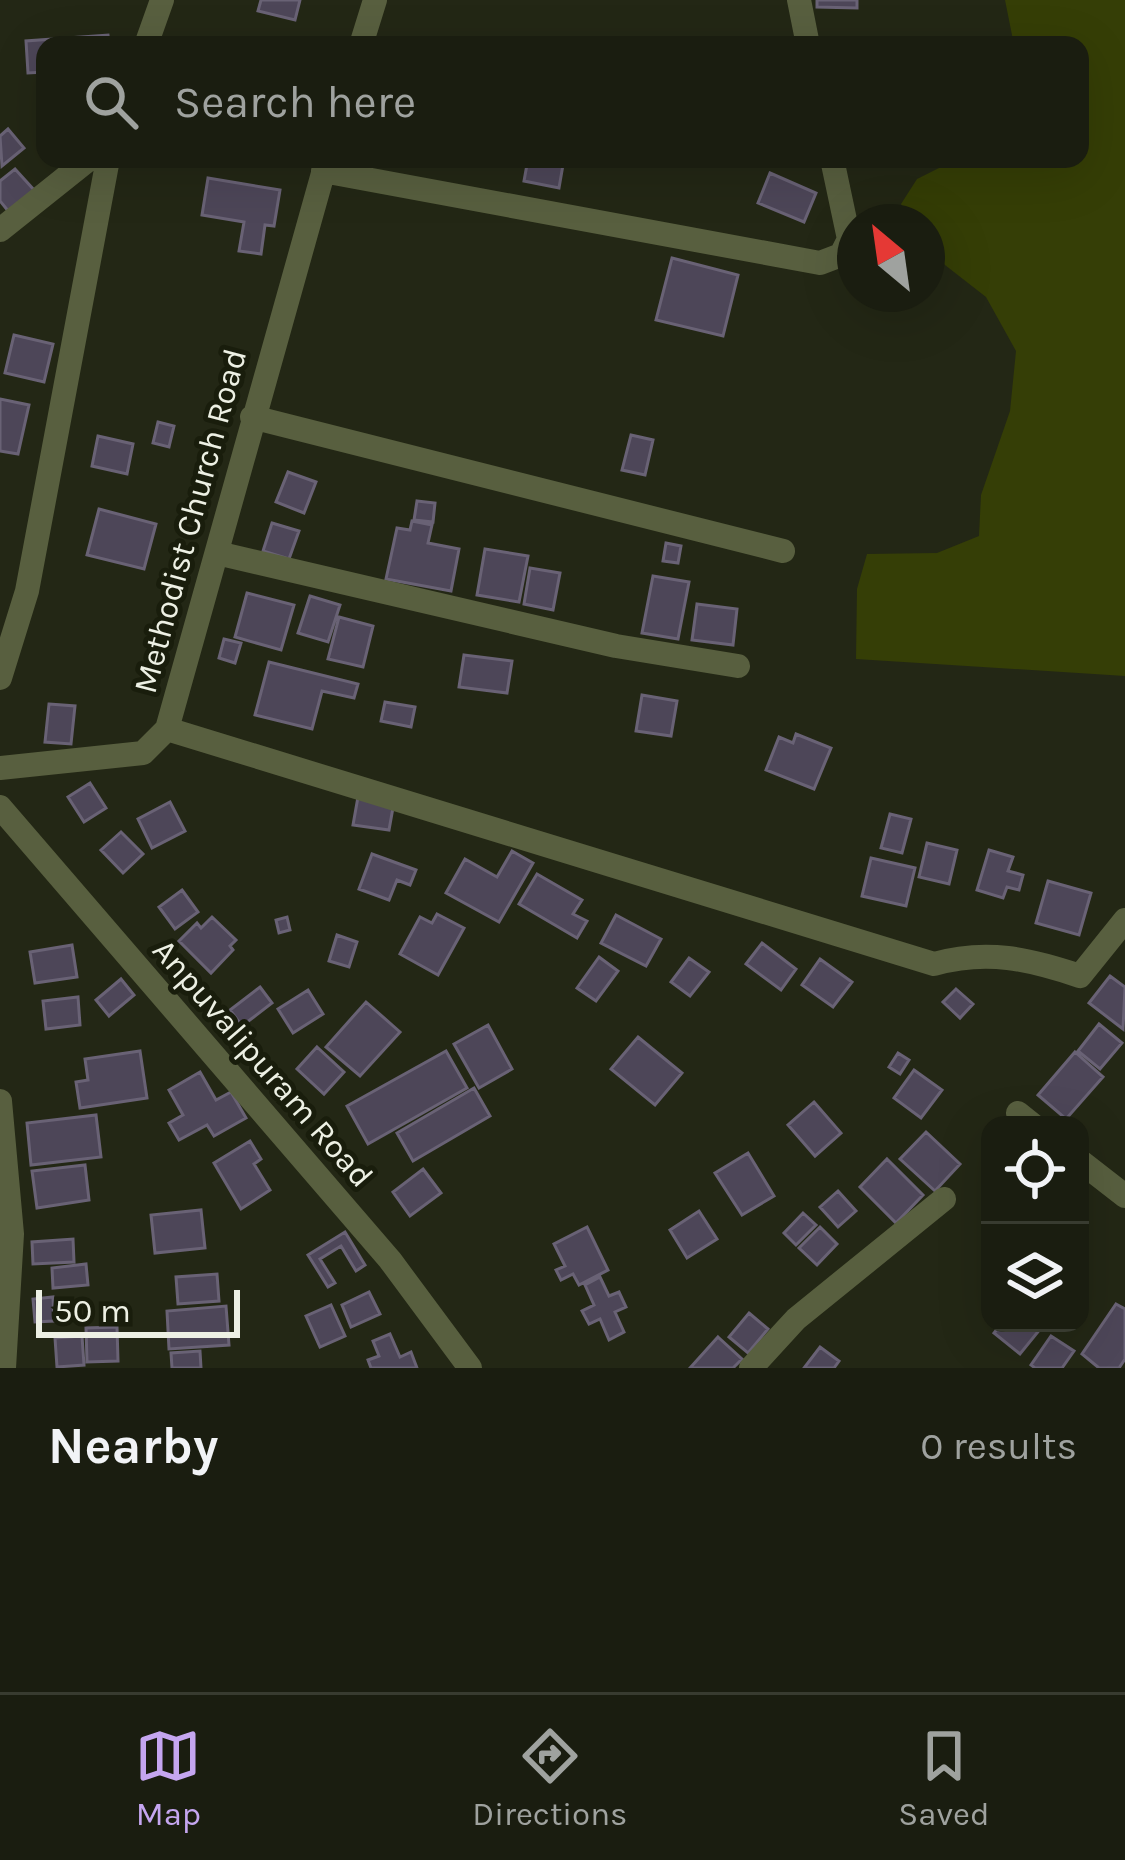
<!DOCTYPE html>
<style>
body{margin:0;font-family:Karla,sans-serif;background:#272a1e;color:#f1f3f6}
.controls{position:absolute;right:36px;bottom:36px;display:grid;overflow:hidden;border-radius:24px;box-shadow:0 12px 48px #0002}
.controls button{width:108px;height:108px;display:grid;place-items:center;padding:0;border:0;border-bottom:3px solid #383b30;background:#1a1d10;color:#f1f3f6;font:60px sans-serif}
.compass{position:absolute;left:837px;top:204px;width:108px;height:108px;border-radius:50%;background:#1a1d10;box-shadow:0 12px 48px #0002;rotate:331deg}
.scale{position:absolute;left:36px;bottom:30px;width:204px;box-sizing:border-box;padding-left:12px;border:6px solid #edf0e4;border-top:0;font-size:33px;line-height:42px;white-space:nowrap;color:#edf0e4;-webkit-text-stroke:9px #191d0c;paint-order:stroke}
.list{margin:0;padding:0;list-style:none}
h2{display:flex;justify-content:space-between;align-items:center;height:156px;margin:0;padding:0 48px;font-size:51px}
h2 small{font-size:39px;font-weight:400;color:#9fa29f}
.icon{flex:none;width:66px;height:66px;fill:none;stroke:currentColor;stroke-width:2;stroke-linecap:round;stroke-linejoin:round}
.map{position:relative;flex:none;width:1125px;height:1368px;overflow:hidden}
.search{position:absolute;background:#1a1d10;box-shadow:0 12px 48px #0002;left:36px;right:36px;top:36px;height:132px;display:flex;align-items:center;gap:30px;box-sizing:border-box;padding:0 42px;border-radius:24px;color:#9fa29f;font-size:45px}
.sheet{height:324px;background:#1a1d10}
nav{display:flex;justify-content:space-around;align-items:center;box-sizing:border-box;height:168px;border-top:3px solid #383b30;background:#1a1d10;font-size:33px;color:#9fa29f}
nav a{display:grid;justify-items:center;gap:6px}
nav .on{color:#c5a6f0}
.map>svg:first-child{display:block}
</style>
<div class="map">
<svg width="1125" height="1368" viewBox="0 0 1125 1368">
<rect width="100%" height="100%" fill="#232715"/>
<!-- green -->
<path fill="#353e06" d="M 1005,0 L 1125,0 L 1125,676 L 856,659 L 857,589 L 867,554 L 937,553 L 979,536 L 981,495 L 1010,411 L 1016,351 L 986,297 L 927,251 L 927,222 L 910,222 L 901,204 L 917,179 L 951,162 L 1080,159 L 1080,45 L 1014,45 Z"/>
<!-- building -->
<path fill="#4d4658" stroke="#696275" stroke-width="3" d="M 261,0 L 300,0 L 295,20 L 258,11 Z
M 817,0 L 857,0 L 857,8 L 817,7 Z
M 108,35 L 109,45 L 45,45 L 45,72 L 28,73 L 26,41 Z
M 8,129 L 24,148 L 2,166 L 0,136 Z
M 528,159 L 564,159 L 559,188 L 524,181 Z
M 15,169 L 34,190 L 9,212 L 0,201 L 0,181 Z
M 770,173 L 816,193 L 804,222 L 758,203 Z
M 208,178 L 280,190 L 274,226 L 265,225 L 261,254 L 239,251 L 244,222 L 202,215 Z
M 672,258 L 738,275 L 723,336 L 656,320 Z
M 14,335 L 53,344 L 44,382 L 5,373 Z
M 0,399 L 29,405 L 18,454 L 0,451 Z
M 158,422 L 174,426 L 169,447 L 153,443 Z
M 631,435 L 653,440 L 645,475 L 622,470 Z
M 98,436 L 133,444 L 127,474 L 92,466 Z
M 288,472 L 316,482 L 304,513 L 276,502 Z
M 417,501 L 435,503 L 433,522 L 414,520 Z
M 99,509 L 156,524 L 144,569 L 87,555 Z
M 412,521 L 432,525 L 428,543 L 459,549 L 451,591 L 386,579 L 397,528 L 410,530 Z
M 272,523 L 299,531 L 289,559 L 263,551 Z
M 666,543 L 681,546 L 678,563 L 663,561 Z
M 485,549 L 528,556 L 519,602 L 477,595 Z
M 530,568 L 560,573 L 553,610 L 524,604 Z
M 653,576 L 689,582 L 678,639 L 642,633 Z
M 247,593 L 294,605 L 281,650 L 235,637 Z
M 310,596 L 340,605 L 328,642 L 298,633 Z
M 697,604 L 737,609 L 733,645 L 692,640 Z
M 339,617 L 373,626 L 363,667 L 328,659 Z
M 224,639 L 241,643 L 235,663 L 219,658 Z
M 464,655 L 512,661 L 507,693 L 459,687 Z
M 269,662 L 358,684 L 354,698 L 322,691 L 312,729 L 255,715 Z
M 642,695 L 677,701 L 671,736 L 636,731 Z
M 385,702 L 415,707 L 411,727 L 381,721 Z
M 49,704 L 75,706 L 71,744 L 45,742 Z
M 796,734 L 831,748 L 814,789 L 766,770 L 779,737 L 793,743 Z
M 90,783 L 106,808 L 84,822 L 68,797 Z
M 358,797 L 394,802 L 389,830 L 353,825 Z
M 170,802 L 185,831 L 152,848 L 138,819 Z
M 890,814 L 911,819 L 902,853 L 881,848 Z
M 121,832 L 143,854 L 123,873 L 101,850 Z
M 927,843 L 957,850 L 949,884 L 919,877 Z
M 989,850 L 1013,857 L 1008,871 L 1023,875 L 1019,890 L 1007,887 L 1003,898 L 977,890 Z
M 512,851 L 533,863 L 499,922 L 446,893 L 465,859 L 497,877 Z
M 372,854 L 416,870 L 410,885 L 397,880 L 389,900 L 359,889 Z
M 871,858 L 915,868 L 906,906 L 862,896 Z
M 537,874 L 582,900 L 573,914 L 587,921 L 577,938 L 519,904 Z
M 1048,881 L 1091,893 L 1079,935 L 1036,923 Z
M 182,890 L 198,912 L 175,929 L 159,907 Z
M 437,914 L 464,928 L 438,975 L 400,954 L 420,917 L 432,923 Z
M 616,915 L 661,939 L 646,966 L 601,943 Z
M 212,917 L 236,940 L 230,946 L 233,950 L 211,973 L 179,941 L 197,923 L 201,928 Z
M 287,917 L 290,930 L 279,933 L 276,920 Z
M 337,935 L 357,942 L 349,967 L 329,961 Z
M 762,943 L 796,969 L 781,990 L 746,964 Z
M 72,945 L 77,977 L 35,983 L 30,952 Z
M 599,957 L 618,971 L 596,1001 L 577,988 Z
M 689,958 L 709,972 L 690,996 L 671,982 Z
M 820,959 L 852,982 L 833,1007 L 802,985 Z
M 1110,976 L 1125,987 L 1123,1029 L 1089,1003 Z
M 121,979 L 134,995 L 109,1016 L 96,1000 Z
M 260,987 L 272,1003 L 242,1026 L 230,1010 Z
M 956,989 L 973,1004 L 960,1018 L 943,1002 Z
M 308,990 L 323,1014 L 293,1033 L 278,1009 Z
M 78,997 L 80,1025 L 46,1029 L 43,1001 Z
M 366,1002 L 400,1032 L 360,1076 L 326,1047 Z
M 1099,1024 L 1122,1043 L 1100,1069 L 1078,1051 Z
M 488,1025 L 512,1069 L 479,1088 L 454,1044 Z
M 638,1037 L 682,1073 L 655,1105 L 611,1069 Z
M 317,1047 L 344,1072 L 324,1094 L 297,1069 Z
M 140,1051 L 147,1098 L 80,1108 L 76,1082 L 88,1080 L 85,1059 Z
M 446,1051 L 467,1088 L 368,1144 L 347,1106 Z
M 1075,1052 L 1103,1077 L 1066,1119 L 1038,1095 Z
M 898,1053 L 909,1060 L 900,1074 L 889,1067 Z
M 914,1070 L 942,1090 L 921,1118 L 894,1098 Z
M 200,1072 L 216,1100 L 231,1092 L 246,1118 L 214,1136 L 207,1125 L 179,1140 L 169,1123 L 183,1115 L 169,1090 Z
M 474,1088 L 490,1116 L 413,1161 L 397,1133 Z
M 814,1102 L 841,1133 L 815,1156 L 788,1125 Z
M 96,1115 L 101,1157 L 31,1165 L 27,1123 Z
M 926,1132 L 960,1164 L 935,1191 L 900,1159 Z
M 250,1141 L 261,1159 L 254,1164 L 270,1190 L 241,1209 L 214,1163 Z
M 748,1153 L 774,1196 L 742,1215 L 715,1173 Z
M 887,1159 L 923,1195 L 896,1223 L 860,1187 Z
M 85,1165 L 89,1200 L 37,1208 L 32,1171 Z
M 423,1169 L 441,1193 L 410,1216 L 393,1192 Z
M 838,1191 L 856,1211 L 838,1227 L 820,1207 Z
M 201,1210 L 205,1248 L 155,1253 L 151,1215 Z
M 699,1211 L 717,1239 L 687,1258 L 670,1230 Z
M 803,1213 L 816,1225 L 796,1245 L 784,1233 Z
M 587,1227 L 608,1270 L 579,1285 L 573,1274 L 561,1280 L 556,1270 L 565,1266 L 554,1244 Z
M 820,1227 L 837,1244 L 817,1265 L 799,1248 Z
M 345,1232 L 365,1265 L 356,1271 L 341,1246 L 320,1259 L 335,1283 L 328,1287 L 308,1255 Z
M 73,1239 L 74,1262 L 33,1264 L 32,1242 Z
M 86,1264 L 88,1285 L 53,1288 L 52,1268 Z
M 217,1274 L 219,1301 L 178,1304 L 176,1277 Z
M 600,1277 L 609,1296 L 619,1292 L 626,1307 L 615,1312 L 624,1332 L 609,1340 L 600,1319 L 589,1324 L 582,1311 L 594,1305 L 585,1285 Z
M 369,1292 L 380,1314 L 351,1327 L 342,1305 Z
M 53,1297 L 54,1321 L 35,1322 L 33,1299 Z
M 1116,1304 L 1125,1309 L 1125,1359 L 1119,1368 L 1099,1368 L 1082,1354 Z
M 331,1305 L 345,1336 L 320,1347 L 306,1316 Z
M 226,1306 L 229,1345 L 169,1349 L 167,1311 Z
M 749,1313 L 768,1329 L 748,1353 L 729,1337 Z
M 1002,1323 L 1034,1323 L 1041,1328 L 1020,1354 L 994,1333 Z
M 117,1327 L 118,1361 L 87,1362 L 86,1328 Z
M 390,1334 L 400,1357 L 411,1352 L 417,1368 L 371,1368 L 368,1360 L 379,1356 L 373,1341 Z
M 82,1336 L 84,1365 L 57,1367 L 55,1338 Z
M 1051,1336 L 1074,1351 L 1062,1368 L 1035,1368 L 1031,1365 Z
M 718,1337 L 742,1359 L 733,1368 L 690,1368 Z
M 820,1347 L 839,1361 L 834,1368 L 804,1368 Z
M 200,1351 L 201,1368 L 172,1368 L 171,1353 Z"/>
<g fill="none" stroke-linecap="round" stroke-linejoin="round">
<!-- street -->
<path stroke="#585f3f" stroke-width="24" d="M 799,0 L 808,45
M 146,45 L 162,0
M 361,45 L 375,0
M 323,171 L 820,263 L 841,255 L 849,239 L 832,159
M 0,230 L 89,159
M 252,417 L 783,551
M 217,553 L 616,646 L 738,666
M 0,678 L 27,591 L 108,159
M 167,729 L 934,964 C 987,949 1029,959 1080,976 L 1125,920
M 0,768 L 143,753 L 167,729 L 327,159
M 0,807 L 390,1260 L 470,1368
M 0,1101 L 12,1234 L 4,1368
M 1018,1113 L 1033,1125
M 1080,1161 L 1125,1196
M 751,1368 L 796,1319 L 944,1199"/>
</g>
<g text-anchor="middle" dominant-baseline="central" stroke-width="10" stroke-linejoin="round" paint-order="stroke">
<!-- street labels -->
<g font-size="33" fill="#edf0e4" stroke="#191d0c">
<text transform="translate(190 521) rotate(-75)">Methodist Church Road</text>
<text transform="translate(263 1063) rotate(49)">Anpuvalipuram Road</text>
</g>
</g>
</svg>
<div class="controls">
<button><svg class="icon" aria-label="locate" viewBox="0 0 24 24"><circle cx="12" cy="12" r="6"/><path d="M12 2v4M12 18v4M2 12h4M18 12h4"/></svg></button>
<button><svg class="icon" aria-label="layers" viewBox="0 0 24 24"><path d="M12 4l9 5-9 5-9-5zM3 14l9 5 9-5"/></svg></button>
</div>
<svg class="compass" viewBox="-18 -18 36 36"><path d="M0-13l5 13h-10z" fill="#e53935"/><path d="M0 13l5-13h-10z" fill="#9fa29f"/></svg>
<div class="scale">50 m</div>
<div class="search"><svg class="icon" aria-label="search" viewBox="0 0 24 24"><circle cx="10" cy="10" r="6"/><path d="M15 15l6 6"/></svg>Search here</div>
</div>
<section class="sheet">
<h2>Nearby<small>0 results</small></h2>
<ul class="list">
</ul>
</section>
<nav>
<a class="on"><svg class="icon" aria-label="map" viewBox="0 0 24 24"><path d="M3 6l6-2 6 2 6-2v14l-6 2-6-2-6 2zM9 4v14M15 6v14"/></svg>Map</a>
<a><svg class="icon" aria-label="directions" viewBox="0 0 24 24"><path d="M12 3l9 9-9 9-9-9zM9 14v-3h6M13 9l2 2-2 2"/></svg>Directions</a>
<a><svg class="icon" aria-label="saved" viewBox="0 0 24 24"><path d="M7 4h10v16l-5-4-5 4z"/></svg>Saved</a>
</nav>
